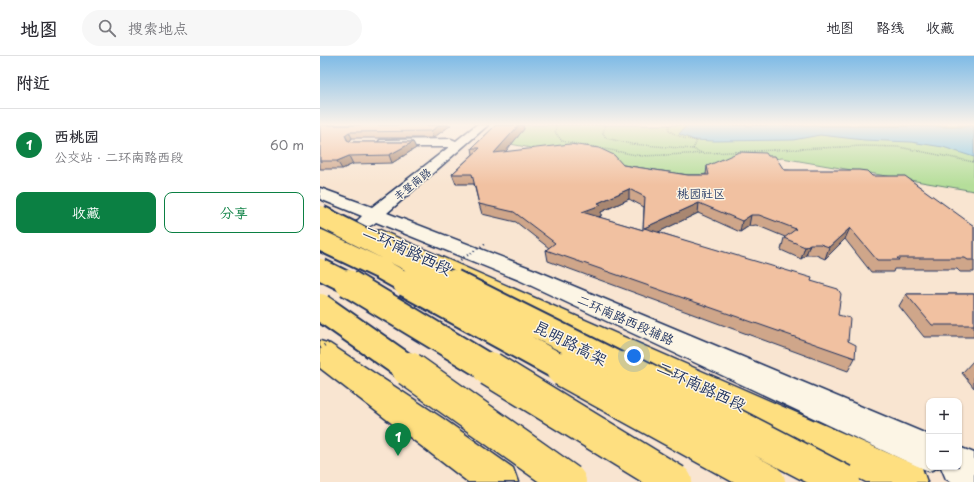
<!DOCTYPE html>
<html lang="zh">
<meta charset="utf-8">
<style>
body{margin:0;font-family:"Playpen Sans","LXGW WenKai TC",sans-serif;background:#f7f7f7;color:#2b2b33}
.controls{position:absolute;right:12px;bottom:12px;display:grid;overflow:hidden;border-radius:8px;box-shadow:0 1px 3px #0004}
.controls button{width:36px;height:36px;display:grid;place-items:center;padding:0;border:0;border-bottom:1px solid #e1e1e2;background:#fff;color:#2b2b33;font:20px sans-serif}
.you{position:absolute;left:314px;top:300px;width:14px;height:14px;margin:-10px;border:3px solid #fff;border-radius:50%;background:#1a73e8;box-shadow:0 0 0 6px #1a73e833}
.badge{display:grid;place-items:center;width:26px;height:26px;border-radius:50%;background:#0b8043;color:#fff;font-size:13px;font-weight:700}
.pin{position:absolute;translate:-50% -33px;filter:drop-shadow(0 1px 2px #0008)}
.pin::after{content:'';position:absolute;top:21px;width:14px;height:12px;background:inherit;clip-path:polygon(0 0,100% 0,50% 100%)}
.list{margin:0;padding:0;list-style:none}
h2{display:flex;justify-content:space-between;align-items:center;height:52px;margin:0;padding:0 16px;font-size:17px}
h2 small{font-size:13px;font-weight:400;color:#7c7c81}
.list li{display:grid;grid-template-columns:26px 1fr auto;gap:12px;align-items:center;box-sizing:border-box;height:72px;padding:0 16px;border-top:1px solid #e1e1e2}
.list b{display:block;font-size:15px;white-space:nowrap}
.list p{margin:0;font-size:13px;white-space:nowrap;color:#7c7c81}
.list em{font-size:13px;font-style:normal;color:#7c7c81}
.actions{display:flex;gap:8px;padding:12px 16px}
.actions a{flex:1;padding:9px 0;border:1px solid #0b8043;border-radius:8px;text-align:center;font-size:14px;color:#0b8043}
.actions .main{background:#0b8043;color:#fff}
.icon{flex:none;width:22px;height:22px;fill:none;stroke:currentColor;stroke-width:2;stroke-linecap:round;stroke-linejoin:round}
.map{position:relative;flex:none;width:654px;height:426px;overflow:hidden}
header{display:flex;align-items:center;gap:24px;box-sizing:border-box;height:56px;padding:0 20px;background:#fff;border-bottom:1px solid #e1e1e2}
header strong{font-size:19px}
nav{display:flex;gap:22px;margin-inline-start:auto;font-size:14px}
.search{width:280px;height:36px;background:#f7f7f7;display:flex;align-items:center;gap:10px;box-sizing:border-box;padding:0 14px;border-radius:22px;color:#7c7c81;font-size:15px}
main{display:flex}
aside{flex:1;background:#fff}
.map>svg:first-child{display:block}
</style>
<header>
<strong>地图</strong>
<div class="search"><svg class="icon" aria-label="search" viewBox="0 0 24 24"><circle cx="10" cy="10" r="6"/><path d="M15 15l6 6"/></svg>搜索地点</div>
<nav><a>地图</a><a>路线</a><a>收藏</a></nav>
</header>
<main>
<aside>
<h2>附近<small></small></h2>
<ul class="list">
<li><span class="badge">1</span><div><b>西桃园</b><p>公交站 · 二环南路西段</p></div><em>60 m</em></li>
</ul>
<div class="actions"><a class="main">收藏</a><a>分享</a></div>
</aside>
<div class="map">
<svg width="654" height="426" viewBox="0 0 654 426">
<rect width="100%" height="100%" fill="#f9e5d1"/>
<filter id="ink" filterUnits="userSpaceOnUse"><feTurbulence type="fractalNoise" baseFrequency=".025" numOctaves="2"/><feDisplacementMap in="SourceGraphic" scale="8" xChannelSelector="R" yChannelSelector="G"/><feConvolveMatrix kernelMatrix="1 2 1 2 8 2 1 2 1" color-interpolation-filters="sRGB"/></filter>
<g filter="url(#ink)">
<!-- green -->
<path fill="#b5de9a" stroke="#68867c" d="M 190,69 L 654,69 L 654,135 L 462,102 L 408,110 L 371,123 L 175,85 Z"/>
<!-- water -->
<path fill="#82c6e3" stroke="#598aae" d="M 367,69 L 643,71 L 654,69 L 654,101 L 623,91 L 591,86 L 544,84 L 500,79 L 473,84 L 394,85 L 374,84 L 359,78 Z"/>
<g fill="none" stroke-linecap="round" stroke-linejoin="round">
<!-- minor casing -->
<g stroke="#1b2f5e" stroke-width="3">
<path id="minor" d="M 156,69 L 168,69 L 67,157 L 215,214 L 609,379 L 609,411 L 619,411 L 609,415 L 596,410 L 199,224 L 56,166 C 50,171 46,172 39,170 L 36,166 L 42,160 L 0,143 L 0,132 L 52,151 L 129,91 L 64,91 L 60,90 L 58,87 L 60,84 L 131,83 L 136,85 Z
M 639,391 L 654,397 L 654,426 L 632,426 L 626,423 L 621,411 L 639,411 Z"/>
</g>
<!-- major casing -->
<g stroke="#1b2f5e" stroke-width="3">
<path id="major" d="M 60,174 L 602,412 L 607,426 L 546,426 L 53,184 L 50,180 L 53,176 Z
M 0,285 L 10,288 L 122,362 L 193,412 L 198,426 L 148,426 L 0,312 Z"/>
</g>
<!-- path -->
<path stroke="#1b2f5e" stroke-width="1.5" stroke-dasharray="0.5 1.5" stroke-linecap="butt" d="M 236,69 L 235,76 L 242,85 L 322,100 L 543,90 L 579,91 L 654,106
M 285,69 L 283,77 L 286,82 L 311,88 L 373,93 L 382,97
M 349,69 L 349,75 L 363,82 L 377,85 L 373,93"/>
<!-- minor -->
<use href="#minor" fill="#fcf5e5" fill-rule="evenodd"/>
<!-- major -->
<use href="#major" fill="#fedf80" fill-rule="evenodd"/>
<!-- highway-bridge-far3 casing -->
<g stroke="#1b2f5e" stroke-width="18" stroke-linecap="butt">
<path id="highway-bridge-far3" d="M 0,160 L 2,161"/>
</g>
<!-- highway-bridge-far2 casing -->
<g stroke="#1b2f5e" stroke-width="24" stroke-linecap="butt">
<path id="highway-bridge-far2" d="M 0,160 L 135,228
M 0,184 L 61,213 L 88,228
M 0,213 L 30,228"/>
</g>
<!-- highway-bridge-far1 casing -->
<g stroke="#1b2f5e" stroke-width="30" stroke-linecap="butt">
<path id="highway-bridge-far1" d="M 28,227 L 172,314
M 86,227 L 245,314
M 133,227 L 307,314
M 0,251 L 90,314"/>
</g>
<!-- highway-bridge casing -->
<g stroke="#1b2f5e" stroke-width="37" stroke-linecap="butt">
<path id="highway-bridge" d="M 89,313 L 249,426
M 170,313 L 355,426
M 243,313 L 448,426
M 305,313 L 523,426"/>
</g>
<!-- path-bridge-far1 -->
<path stroke="#1b2f5e" stroke-width="2.5" stroke-dasharray="1 3" stroke-linecap="butt" d="M 137,206 L 165,188"/>
<!-- path-bridge -->
<path stroke="#1b2f5e" stroke-width="3" stroke-dasharray="1 3.5" stroke-linecap="butt" d="M 0,292 L 11,285"/>
<!-- highway-bridge-far3 -->
<use href="#highway-bridge-far3" stroke="#fedf80" stroke-width="16"/>
<!-- highway-bridge-far2 -->
<use href="#highway-bridge-far2" stroke="#fedf80" stroke-width="20"/>
<!-- highway-bridge-far1 -->
<use href="#highway-bridge-far1" stroke="#fedf80" stroke-width="26"/>
<!-- highway-bridge -->
<use href="#highway-bridge" stroke="#fedf80" stroke-width="34"/>
</g>
<!-- wall -->
<path fill="#cfa68a" stroke="#1b2f5e" fill-rule="evenodd" d="M 0,69 L 131,69 L 113,82 L 32,82 L 30,85 L 32,86 L 93,86 L 96,92 L 72,107 L 33,108 L 22,113 L 0,113 Z
M 176,69 L 203,69 L 204,73 L 185,96 L 303,109 L 368,119 L 386,119 L 387,110 L 448,100 L 464,114 L 552,120 L 654,170 L 654,216 L 640,216 L 637,213 L 574,213 L 573,216 L 551,216 L 525,183 L 505,203 L 496,199 L 486,199 L 481,203 L 461,194 L 464,182 L 465,181 L 436,169 L 429,170 L 420,176 L 378,157 L 338,176 L 491,225 L 518,259 L 535,302 L 528,315 L 228,205 L 226,194 L 229,192 L 196,166 L 162,158 L 159,148 L 154,128 L 136,128 L 132,118 L 153,98 L 152,92 ZM 309,143 L 324,151 L 323,174 L 278,161 L 281,160 L 281,156 Z
M 586,238 L 654,238 L 654,281 L 604,281 L 579,250 Z
M 654,304 L 654,332 L 642,317 Z"/>
<!-- shaded-wall -->
<path fill="#a98771" stroke="#1b2f5e" d="M 120,69 L 131,69 L 113,82 L 111,75 Z
M 199,69 L 203,69 L 204,73 L 177,106 L 174,97 Z
M 29,76 L 32,82 L 29,86 L 31,91 L 25,79 Z
M 93,86 L 96,92 L 72,107 L 69,99 Z
M 29,100 L 33,108 L 22,113 L 17,105 Z
M 309,133 L 309,143 L 281,156 L 281,160 L 263,167 L 262,156 L 278,147 Z
M 379,147 L 378,157 L 324,183 L 324,172 Z
M 431,159 L 429,170 L 420,176 L 422,165 Z
M 530,172 L 525,183 L 505,203 L 509,191 Z
M 490,188 L 486,199 L 481,203 L 485,191 Z"/>
<!-- building -->
<path fill="#f1c1a1" stroke="#1b2f5e" fill-rule="evenodd" d="M 0,69 L 120,69 L 111,75 L 29,76 L 25,79 L 27,84 L 32,86 L 93,86 L 69,99 L 29,100 L 17,105 L 0,105 Z
M 176,69 L 199,69 L 174,97 L 250,88 L 279,92 L 294,99 L 303,109 L 368,119 L 389,119 L 387,110 L 419,96 L 446,97 L 448,100 L 455,100 L 464,114 L 539,114 L 547,115 L 552,120 L 585,120 L 654,170 L 654,204 L 648,204 L 645,202 L 577,202 L 579,204 L 557,204 L 530,172 L 509,191 L 500,188 L 490,188 L 485,191 L 464,182 L 476,173 L 439,159 L 431,159 L 422,165 L 379,147 L 324,172 L 492,222 L 491,225 L 518,233 L 521,238 L 518,259 L 530,262 L 528,285 L 536,289 L 535,302 L 226,194 L 235,187 L 194,156 L 159,148 L 152,118 L 132,118 L 160,92 L 152,92 ZM 309,133 L 325,141 L 323,174 L 262,156 L 281,149 L 278,147 Z
M 586,238 L 654,238 L 654,269 L 612,269 Z"/>
</g>
<!-- sky -->
<linearGradient id="sky" x2="0" y2="1"><stop stop-color="#7fbbe6"/><stop offset="0.53" stop-color="#fcf3ea"/><stop offset="1" stop-color="#fcf3ea" stop-opacity="0"/></linearGradient>
<rect width="654" height="129" fill="url(#sky)"/>
<g text-anchor="middle" dominant-baseline="central" stroke-width="3" stroke-linejoin="round" paint-order="stroke">
<!-- far-street labels -->
<g font-size="11" fill="#1b2f5e" stroke="#fcf5e5">
<text transform="translate(92 128) rotate(-39)">丰登南路</text>
</g>
<!-- far-neighbourhood labels -->
<g font-size="12" fill="#1b2f5e" stroke="#fcf5e5">
<text x="381" y="137">桃园社区</text>
</g>
<!-- street labels -->
<g font-size="13" fill="#1b2f5e" stroke="#fcf5e5">
<text transform="translate(306 263) rotate(24)">二环南路西段辅路</text>
</g>
<!-- near-street labels -->
<g font-size="16" fill="#1b2f5e" stroke="#fcf5e5">
<text transform="translate(88 193) rotate(25)">二环南路西段</text>
<text transform="translate(251 286) rotate(27)">昆明路高架</text>
<text transform="translate(382 329) rotate(25)">二环南路西段</text>
</g>
</g>
</svg>
<div class="controls">
<button>+</button>
<button>−</button>
</div>
<div class="you"></div>
<div class="pin badge" style="left:78px;top:400px">1</div>
</div>
</main>
